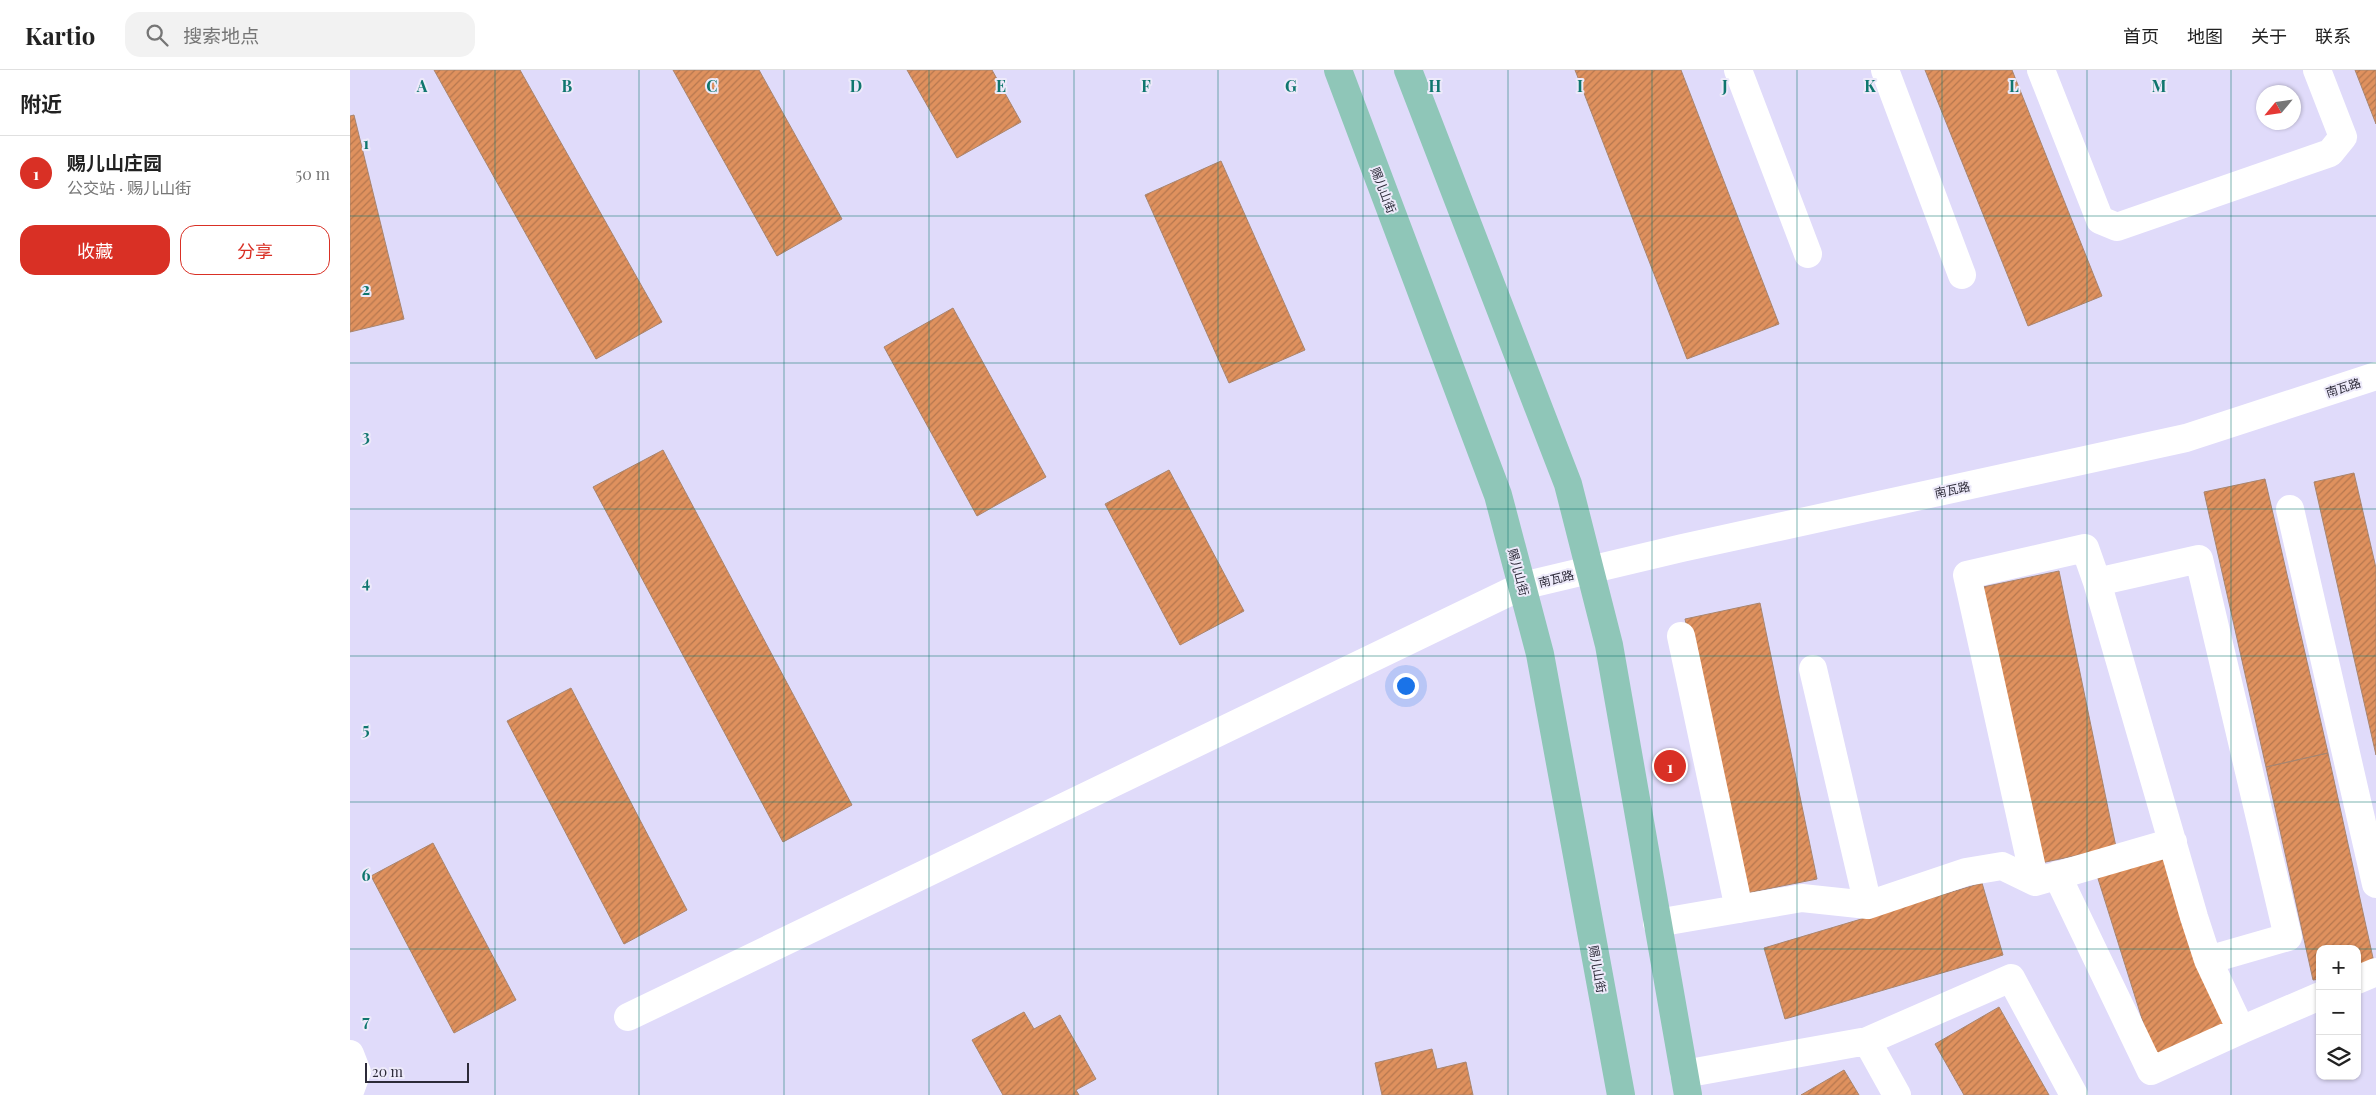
<!DOCTYPE html>
<html lang="zh">
<meta charset="utf-8">
<style>
body{margin:0;font-family:"Playfair Display","Noto Sans SC",serif;background:#f2f2f2;color:#222}
.controls{position:absolute;right:15px;bottom:15px;display:grid;overflow:hidden;border-radius:10px;box-shadow:0 1px 4px #0004}
.controls button{width:45px;height:45px;display:grid;place-items:center;padding:0;border:0;border-bottom:1px solid #e0e0e0;background:#fff;color:#222;font:25px sans-serif}
.compass{position:absolute;left:1906px;top:15px;width:45px;height:45px;border-radius:50%;background:#fff;box-shadow:0 1px 4px #0004;rotate:241deg}
.scale{position:absolute;left:15px;bottom:12px;width:104px;box-sizing:border-box;padding-left:5px;border:2px solid #2c2a38;border-top:0;font-size:14px;line-height:18px;white-space:nowrap;color:#2c2a38;-webkit-text-stroke:4px #edeafa;paint-order:stroke}
.you{position:absolute;left:1055px;top:615px;width:18px;height:18px;margin:-12px;border:4px solid #fff;border-radius:50%;background:#1a73e8;box-shadow:0 0 0 8px #1a73e833}
.badge{display:grid;place-items:center;width:32px;height:32px;border-radius:50%;background:#d93025;color:#fff;font-size:16px;font-weight:700}
.pin{position:absolute;translate:-50% -50%;border:2px solid #fff;box-shadow:0 1px 5px #0006}
.list{margin:0;padding:0;list-style:none}
h2{display:flex;justify-content:space-between;align-items:center;height:65px;margin:0;padding:0 20px;font-size:21px}
h2 small{font-size:16px;font-weight:400;color:#767676}
.list li{display:grid;grid-template-columns:32px 1fr auto;gap:15px;align-items:center;box-sizing:border-box;height:75px;padding:0 20px;border-top:1px solid #e0e0e0}
.list b{display:block;font-size:19px;white-space:nowrap}
.list p{margin:0;font-size:16px;white-space:nowrap;color:#767676}
.list em{font-size:16px;font-style:normal;color:#767676}
.actions{display:flex;gap:10px;padding:15px 20px}
.actions a{flex:1;padding:11px 0;border:1px solid #d93025;border-radius:15px;text-align:center;font-size:18px;color:#d93025}
.actions .main{background:#d93025;color:#fff}
.icon{flex:none;width:28px;height:28px;fill:none;stroke:currentColor;stroke-width:2;stroke-linecap:round;stroke-linejoin:round}
.map{position:relative;flex:none;width:2026px;height:1025px;overflow:hidden}
header{display:flex;align-items:center;gap:30px;box-sizing:border-box;height:70px;padding:0 25px;background:#fff;border-bottom:1px solid #e0e0e0}
header strong{font-size:24px}
nav{display:flex;gap:28px;margin-inline-start:auto;font-size:18px}
.search{width:350px;height:45px;background:#f2f2f2;display:flex;align-items:center;gap:12px;box-sizing:border-box;padding:0 18px;border-radius:15px;color:#767676;font-size:19px}
main{display:flex}
aside{flex:1;background:#fff}
.map>svg:first-child{display:block}
</style>
<header>
<strong>Kartio</strong>
<div class="search"><svg class="icon" aria-label="search" viewBox="0 0 24 24"><circle cx="10" cy="10" r="6"/><path d="M15 15l6 6"/></svg>搜索地点</div>
<nav><a>首页</a><a>地图</a><a>关于</a><a>联系</a></nav>
</header>
<main>
<aside>
<h2>附近<small></small></h2>
<ul class="list">
<li><span class="badge">1</span><div><b>赐儿山庄园</b><p>公交站 · 赐儿山街</p></div><em>50 m</em></li>
</ul>
<div class="actions"><a class="main">收藏</a><a>分享</a></div>
</aside>
<div class="map">
<svg width="2026" height="1025" viewBox="0 0 2026 1025">
<defs>
<pattern id="building-hatch" width="6" height="6" patternUnits="userSpaceOnUse" patternTransform="scale(1.25)"><rect width="6" height="6" fill="#df915e"/><path d="M-1 1l2-2M0 6l6-6M5 7l2-2" fill="none" stroke="#b5774f"/></pattern>
</defs>
<rect width="100%" height="100%" fill="#e0dbfa"/>
<!-- building -->
<path fill="url(#building-hatch)" stroke="#a8856f" d="M 84,0 L 170,0 L 312,252 L 246,289 Z
M 323,0 L 409,0 L 492,149 L 427,186 Z
M 557,0 L 642,0 L 671,52 L 607,88 Z
M 1225,0 L 1331,0 L 1429,254 L 1337,289 Z
M 1575,0 L 1662,0 L 1752,226 L 1678,256 Z
M 2005,0 L 2026,0 L 2026,54 Z
M 4,45 L 54,249 L 0,262 L 0,46 Z
M 871,91 L 955,280 L 879,313 L 795,125 Z
M 603,238 L 696,407 L 627,446 L 534,277 Z
M 313,380 L 502,735 L 433,772 L 243,417 Z
M 819,400 L 894,541 L 830,575 L 755,434 Z
M 2004,403 L 2026,498 L 2026,685 L 1964,412 Z
M 1915,409 L 1978,683 L 1916,697 L 1854,422 Z
M 1709,501 L 1766,777 L 1691,793 L 1633,517 Z
M 1410,533 L 1467,809 L 1392,824 L 1335,549 Z
M 221,618 L 337,840 L 274,874 L 157,651 Z
M 1978,683 L 2025,897 L 2007,901 L 2007,879 L 1970,879 L 1970,909 L 1963,910 L 1916,697 Z
M 83,773 L 166,930 L 104,963 L 21,806 Z
M 1820,776 L 1878,964 L 1804,987 L 1745,799 Z
M 1632,813 L 1653,885 L 1435,949 L 1414,878 Z
M 1649,937 L 1699,1025 L 1614,1025 L 1585,974 Z
M 674,942 L 684,959 L 710,945 L 746,1009 L 726,1020 L 729,1025 L 653,1025 L 622,970 Z
M 1082,979 L 1087,999 L 1116,992 L 1123,1025 L 1032,1025 L 1025,993 Z
M 1494,1000 L 1509,1025 L 1451,1025 Z"/>
<g fill="none" stroke-linecap="round" stroke-linejoin="round">
<!-- minor -->
<path stroke="#fff" stroke-width="28" d="M 1388,0 L 1458,184
M 1535,0 L 1612,205
M 1691,0 L 1750,150 L 1767,157 L 1980,83 L 1993,67 L 1967,0
M 1940,439 L 2026,814
M 1331,566 L 1389,839
M 1463,599 L 1518,835
M 1707,805 L 1801,1001 L 1891,960
M 1685,812 L 1617,505 L 1735,478 L 1747,512
M 1307,853 L 1452,828 L 1518,835 L 1616,802 L 1652,796 L 1685,812 L 1823,772
M 1858,890 L 1938,867 L 1849,489 L 1747,512 L 1844,847 L 1858,890 L 1891,960 L 1970,926
M 2007,910 L 2026,902
M 278,947 L 1172,516 L 1332,478 L 1836,368 L 2026,306
M 1517,971 L 1661,908 L 1724,1025
M 0,984 L 7,1002 L 0,1021
M 1334,1004 L 1517,971 L 1547,1025"/>
<!-- major -->
<path stroke="#8fc6b8" stroke-width="28" d="M 988,0 L 1148,425 L 1190,584 L 1271,1025
M 1058,0 L 1218,414 L 1259,575 L 1338,1025"/>
</g>
<!-- grid -->
<path fill="none" stroke="#0f766e" stroke-width="1" stroke-opacity="0.55" d="M 145,0 L 145,1025M 289,0 L 289,1025M 434,0 L 434,1025M 579,0 L 579,1025M 724,0 L 724,1025M 868,0 L 868,1025M 1013,0 L 1013,1025M 1158,0 L 1158,1025M 1302,0 L 1302,1025M 1447,0 L 1447,1025M 1592,0 L 1592,1025M 1737,0 L 1737,1025M 1881,0 L 1881,1025M 0,146 L 2026,146M 0,293 L 2026,293M 0,439 L 2026,439M 0,586 L 2026,586M 0,732 L 2026,732M 0,879 L 2026,879"/>
<g text-anchor="middle" dominant-baseline="central" stroke-width="4" stroke-linejoin="round" paint-order="stroke">
<!-- street labels -->
<g font-size="12" fill="#2c2a38" stroke="#edeafa">
<text transform="translate(1034 120) rotate(69)">赐儿山街</text>
<text transform="translate(1993 317) rotate(-18)">南瓦路</text>
<text transform="translate(1602 419) rotate(-12)">南瓦路</text>
<text transform="translate(1169 502) rotate(75)">赐儿山街</text>
<text transform="translate(1206 508) rotate(-14)">南瓦路</text>
<text transform="translate(1248 899) rotate(80)">赐儿山街</text>
</g>
</g>
<g font-size="16" text-anchor="middle" font-weight="bold" fill="#0f766e" stroke="#edeafa" stroke-width="4" stroke-linejoin="round" paint-order="stroke">
<text x="72" y="22">A</text>
<text x="217" y="22">B</text>
<text x="362" y="22">C</text>
<text x="506" y="22">D</text>
<text x="651" y="22">E</text>
<text x="796" y="22">F</text>
<text x="941" y="22">G</text>
<text x="1085" y="22">H</text>
<text x="1230" y="22">I</text>
<text x="1375" y="22">J</text>
<text x="1520" y="22">K</text>
<text x="1664" y="22">L</text>
<text x="1809" y="22">M</text>
<text x="16" y="79">1</text>
<text x="16" y="225">2</text>
<text x="16" y="372">3</text>
<text x="16" y="518">4</text>
<text x="16" y="665">5</text>
<text x="16" y="811">6</text>
<text x="16" y="957">7</text>
</g>
</svg>
<div class="controls">
<button>+</button>
<button>−</button>
<button><svg class="icon" aria-label="layers" viewBox="0 0 24 24"><path d="M12 4l9 5-9 5-9-5zM3 14l9 5 9-5"/></svg></button>
</div>
<svg class="compass" viewBox="-18 -18 36 36"><path d="M0-13l5 13h-10z" fill="#e53935"/><path d="M0 13l5-13h-10z" fill="#767676"/></svg>
<div class="scale">20 m</div>
<div class="you"></div>
<div class="pin badge" style="left:1320px;top:696px">1</div>
</div>
</main>
